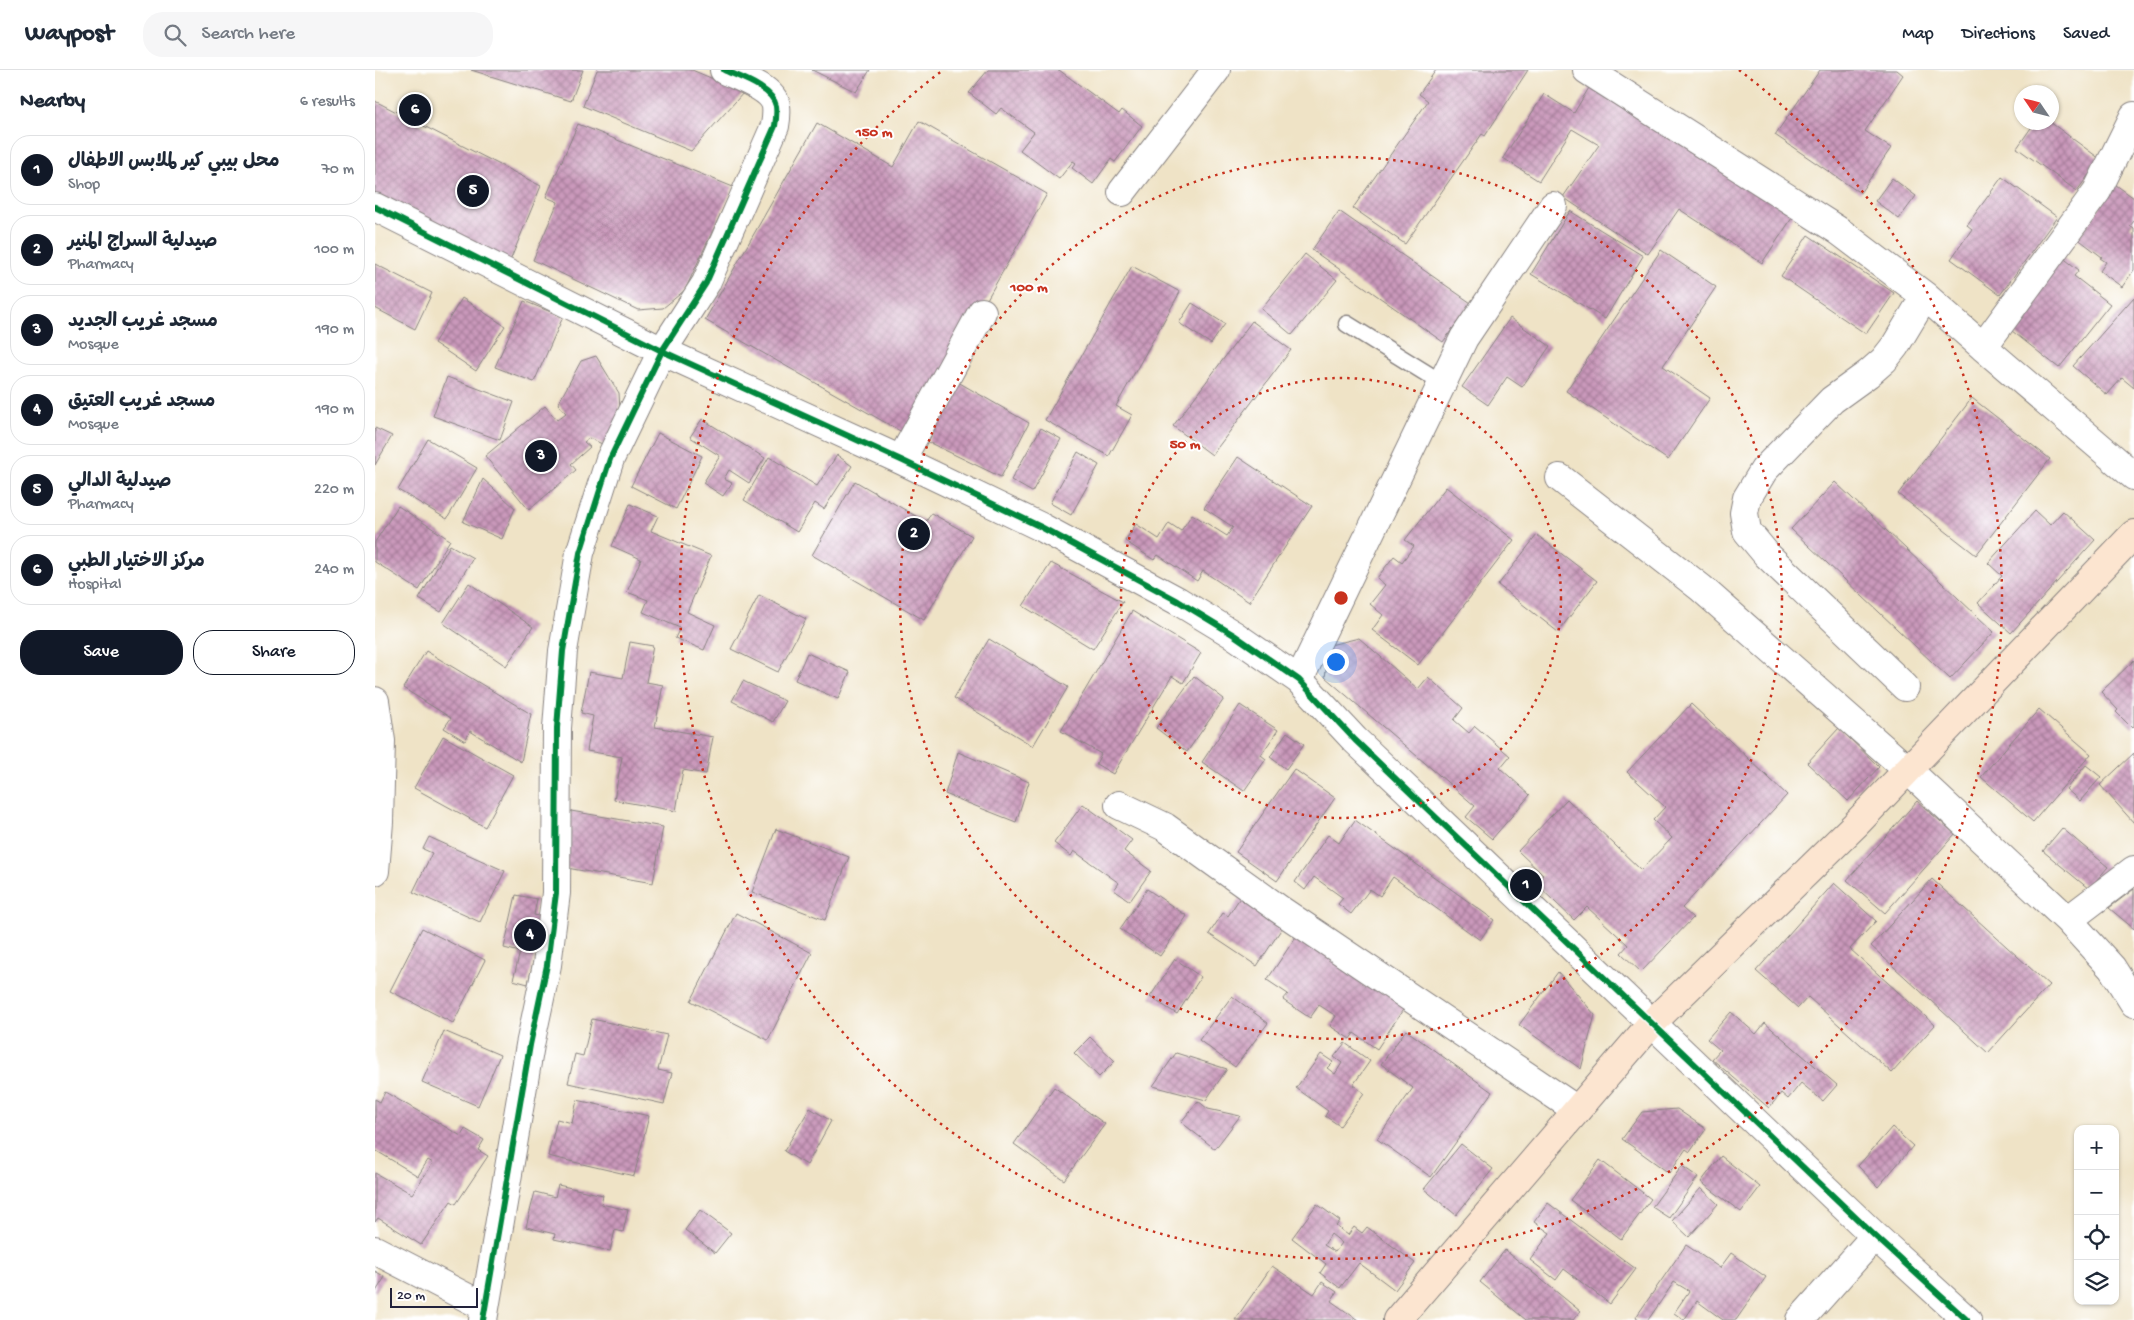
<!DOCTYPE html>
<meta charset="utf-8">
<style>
body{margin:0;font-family:"Gochi Hand","Playpen Sans Arabic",sans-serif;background:#f6f6f7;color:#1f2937}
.controls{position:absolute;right:15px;bottom:15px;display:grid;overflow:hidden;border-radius:10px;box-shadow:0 1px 4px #0004}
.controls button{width:45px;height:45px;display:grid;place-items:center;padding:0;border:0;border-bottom:1px solid #e0e1e3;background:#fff;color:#1f2937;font:25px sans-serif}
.compass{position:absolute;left:1639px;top:15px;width:45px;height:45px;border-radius:50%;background:#fff;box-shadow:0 1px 4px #0004;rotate:305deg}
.scale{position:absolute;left:15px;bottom:12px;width:88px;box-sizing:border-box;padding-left:5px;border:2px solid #22223b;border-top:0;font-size:14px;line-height:18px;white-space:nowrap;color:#22223b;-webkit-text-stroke:4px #fff;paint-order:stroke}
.you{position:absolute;left:960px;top:591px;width:18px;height:18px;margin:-12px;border:4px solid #fff;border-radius:50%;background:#1a73e8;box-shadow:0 0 0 8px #1a73e833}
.badge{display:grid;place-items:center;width:32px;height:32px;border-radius:50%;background:#111827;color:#fff;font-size:16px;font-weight:700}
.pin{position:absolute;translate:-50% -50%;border:2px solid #fff;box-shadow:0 1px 5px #0006}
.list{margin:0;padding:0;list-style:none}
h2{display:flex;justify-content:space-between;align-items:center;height:65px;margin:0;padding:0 20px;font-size:21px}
h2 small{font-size:16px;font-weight:400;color:#747a83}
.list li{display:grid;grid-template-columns:32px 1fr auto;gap:15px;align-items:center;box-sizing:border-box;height:70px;margin:0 10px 10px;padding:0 10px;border:1px solid #e0e1e3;border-radius:20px}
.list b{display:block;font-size:19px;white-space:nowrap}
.list p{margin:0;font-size:16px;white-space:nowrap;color:#747a83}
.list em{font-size:16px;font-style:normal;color:#747a83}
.actions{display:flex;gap:10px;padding:15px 20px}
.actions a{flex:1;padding:11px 0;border:1px solid #111827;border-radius:20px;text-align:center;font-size:18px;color:#111827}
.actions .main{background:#111827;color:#fff}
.icon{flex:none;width:28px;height:28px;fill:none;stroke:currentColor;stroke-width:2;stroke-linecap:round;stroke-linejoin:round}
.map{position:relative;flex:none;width:1759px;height:1250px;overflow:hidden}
header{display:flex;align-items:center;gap:30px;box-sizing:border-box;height:70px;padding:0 25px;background:#fff;border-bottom:1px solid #e0e1e3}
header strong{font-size:24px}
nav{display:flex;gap:28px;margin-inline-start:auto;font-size:18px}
.search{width:350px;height:45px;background:#f6f6f7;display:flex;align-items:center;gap:12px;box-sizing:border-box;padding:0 18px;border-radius:20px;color:#747a83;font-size:19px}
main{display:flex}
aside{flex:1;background:#fff}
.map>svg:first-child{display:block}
</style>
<header>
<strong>Waypost</strong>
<div class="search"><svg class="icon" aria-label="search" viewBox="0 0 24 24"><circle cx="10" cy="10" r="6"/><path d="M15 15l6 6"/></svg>Search here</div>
<nav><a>Map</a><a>Directions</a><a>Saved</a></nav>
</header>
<main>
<aside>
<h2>Nearby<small>6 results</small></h2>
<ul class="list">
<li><span class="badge">1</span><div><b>محل بيبي كير لملابس الاطفال</b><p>Shop</p></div><em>70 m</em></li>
<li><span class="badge">2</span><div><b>صيدلية السراج المنير</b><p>Pharmacy</p></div><em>100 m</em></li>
<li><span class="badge">3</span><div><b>مسجد غريب الجديد</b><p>Mosque</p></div><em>190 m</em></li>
<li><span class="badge">4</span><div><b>مسجد غريب العتيق</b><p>Mosque</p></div><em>190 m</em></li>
<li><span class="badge">5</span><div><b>صيدلية الدالي</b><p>Pharmacy</p></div><em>220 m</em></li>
<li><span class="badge">6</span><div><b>مركز الاختيار الطبي</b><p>Hospital</p></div><em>240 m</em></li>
</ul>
<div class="actions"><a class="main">Save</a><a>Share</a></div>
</aside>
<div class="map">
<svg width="1759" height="1250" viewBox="0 0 1759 1250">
<defs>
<pattern id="building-cross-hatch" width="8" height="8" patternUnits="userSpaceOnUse" patternTransform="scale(1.25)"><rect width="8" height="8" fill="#ca99bb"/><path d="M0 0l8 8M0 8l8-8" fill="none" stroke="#a47c99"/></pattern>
</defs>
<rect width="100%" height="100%" fill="#fff"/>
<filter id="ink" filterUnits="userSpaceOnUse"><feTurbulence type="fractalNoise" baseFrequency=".02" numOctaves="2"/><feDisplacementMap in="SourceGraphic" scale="10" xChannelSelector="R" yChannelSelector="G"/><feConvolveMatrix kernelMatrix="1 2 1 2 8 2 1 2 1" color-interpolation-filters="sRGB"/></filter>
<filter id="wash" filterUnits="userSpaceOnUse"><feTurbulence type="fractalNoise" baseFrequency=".0096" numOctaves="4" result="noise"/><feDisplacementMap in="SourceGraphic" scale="20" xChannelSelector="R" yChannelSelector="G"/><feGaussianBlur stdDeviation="1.12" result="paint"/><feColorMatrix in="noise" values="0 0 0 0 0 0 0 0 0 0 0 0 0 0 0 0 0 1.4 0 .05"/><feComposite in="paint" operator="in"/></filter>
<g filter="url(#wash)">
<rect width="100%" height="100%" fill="#efe3c6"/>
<g id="blocks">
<!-- building -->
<path fill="url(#building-cross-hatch)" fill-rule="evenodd" d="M 96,0 L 208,0 L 196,31 Z
M 222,0 L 317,0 L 369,22 L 316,81 L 208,36 Z
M 437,0 L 495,0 L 481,22 Z
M 613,0 L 684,0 L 744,44 L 747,40 L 767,56 L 740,92 L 736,89 L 718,114 L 697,98 L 701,93 L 698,91 L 684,109 L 645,80 L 659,62 L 626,38 L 621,44 L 594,23 Z
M 1061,0 L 1153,0 L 1110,66 L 1107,64 L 1030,174 L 978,138 L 1053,31 L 1044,24 Z
M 1445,0 L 1522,0 L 1528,5 L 1490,61 L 1516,78 L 1485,123 L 1400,65 Z
M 1215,16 L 1423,139 L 1387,193 L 1304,139 L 1273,184 L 1188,127 L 1224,75 L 1197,59 L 1164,111 L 1128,88 L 1169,24 L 1199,43 Z
M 0,31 L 166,116 L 135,191 L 0,127 Z
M 544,51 L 672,124 L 534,366 L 330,250 L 442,53 L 518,97 Z
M 1660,52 L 1675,52 L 1725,89 L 1702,121 L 1642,78 Z
M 203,54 L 358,117 L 310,220 L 288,238 L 263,240 L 158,190 L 183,132 L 171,127 Z
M 1627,107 L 1682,147 L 1625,225 L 1576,189 L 1597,159 L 1592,155 Z
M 1517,108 L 1541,126 L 1524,149 L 1500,131 Z
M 1741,115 L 1759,128 L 1759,151 L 1755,156 L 1759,159 L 1759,200 L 1747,217 L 1725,201 L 1731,192 L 1725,188 L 1727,187 L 1702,168 Z
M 964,141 L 1096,233 L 1068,272 L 937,180 Z
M 1195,141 L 1268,186 L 1230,249 L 1156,204 Z
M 1433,165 L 1519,223 L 1491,264 L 1406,206 Z
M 1286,180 L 1341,217 L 1288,296 L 1335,328 L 1293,390 L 1191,321 Z
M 930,184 L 962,210 L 917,265 L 886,239 Z
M 1687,187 L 1704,200 L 1699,206 L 1735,234 L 1684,298 L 1632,257 Z
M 0,194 L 57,223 L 40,259 L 0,238 Z
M 757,196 L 805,222 L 741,336 L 757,345 L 734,386 L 670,350 Z
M 1759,227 L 1759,318 L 1747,308 L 1732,325 L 1698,296 Z
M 87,228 L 130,256 L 101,301 L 59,273 Z
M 149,231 L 188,247 L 159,312 L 120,297 Z
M 817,233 L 850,254 L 836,274 L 804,253 Z
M 1135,248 L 1175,276 L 1147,317 L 1132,307 L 1113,335 L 1087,317 Z
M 877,251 L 916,280 L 837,385 L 798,356 Z
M 221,286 L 244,323 L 245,340 L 236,378 L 214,368 L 209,372 L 215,377 L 196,394 L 201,400 L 154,440 L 110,386 L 170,336 L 182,350 L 191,343 L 183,334 L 206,291 Z
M 72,307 L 139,332 L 125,370 L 58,346 Z
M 583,312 L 654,353 L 626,407 L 553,372 Z
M 1597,328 L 1675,389 L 1601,485 L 1523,424 Z
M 327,349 L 390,388 L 374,413 L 354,400 L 349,409 L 357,413 L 348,426 L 328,413 L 345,386 L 315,367 Z
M 0,358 L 17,366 L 0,395 Z
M 666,358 L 686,369 L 657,422 L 636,410 Z
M 283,363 L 327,386 L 301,439 L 256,416 Z
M 53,369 L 102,398 L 72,449 L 23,420 Z
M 703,382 L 724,395 L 696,445 L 675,433 Z
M 462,385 L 477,396 L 449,439 L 440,433 L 422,462 L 369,430 L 394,387 L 442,416 Z
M 863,387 L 937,436 L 874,532 L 828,501 L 822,511 L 783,485 L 779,490 L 750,471 L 761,454 L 784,469 L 794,453 L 806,461 L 817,444 L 852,466 L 858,457 L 829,438 Z
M 108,409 L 140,438 L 127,469 L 88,452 Z
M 480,411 L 551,452 L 556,443 L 597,466 L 549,550 L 437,485 Z
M 1460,412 L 1619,562 L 1575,609 L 1416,459 Z
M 1071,417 L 1139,470 L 1043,595 L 997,560 L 1008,545 L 995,534 L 1010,515 L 1002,508 L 1019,486 L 1027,492 L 1039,476 L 1030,470 Z
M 255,434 L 283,446 L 276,461 L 336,486 L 312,542 L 340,555 L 329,580 L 300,568 L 305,558 L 268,542 L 273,530 L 252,522 L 266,489 L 237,476 Z
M 23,436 L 75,470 L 44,520 L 0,492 L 0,472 Z
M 1660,441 L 1675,455 L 1688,441 L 1720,470 L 1636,563 L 1603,533 L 1627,506 L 1613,493 Z
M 1162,465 L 1222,511 L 1183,562 L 1123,515 Z
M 75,475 L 98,488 L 66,542 L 44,529 Z
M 676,493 L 748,532 L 718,579 L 648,536 Z
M 94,513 L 158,557 L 131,596 L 68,553 Z
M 384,525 L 431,549 L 403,602 L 356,579 Z
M 757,541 L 826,583 L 808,613 L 797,606 L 738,704 L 721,694 L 726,684 L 686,661 Z
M 984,568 L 1043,619 L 1053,607 L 1088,638 L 1079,650 L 1094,663 L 1100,656 L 1135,686 L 1125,698 L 1155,725 L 1117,769 L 1091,747 L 1100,736 L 950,607 L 955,575 Z
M 614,569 L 693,617 L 658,676 L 579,628 Z
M 255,572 L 278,576 L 271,612 L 288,615 L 280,657 L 338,667 L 331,704 L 308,700 L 301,741 L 239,730 L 247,687 L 212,681 L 218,646 L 206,643 L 214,602 L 248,608 Z
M 51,581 L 156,644 L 146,692 L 95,661 L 90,671 L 69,658 L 76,648 L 28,618 Z
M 432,583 L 475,602 L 463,629 L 420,610 Z
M 1759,590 L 1759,656 L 1757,658 L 1741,642 L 1743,640 L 1726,622 Z
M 819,606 L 849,629 L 812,682 L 781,658 Z
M 368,611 L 410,631 L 398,652 L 357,631 Z
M 1316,634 L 1412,725 L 1307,838 L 1318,848 L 1266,902 L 1246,883 L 1253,875 L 1212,837 L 1199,850 L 1160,813 L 1168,805 L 1143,781 L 1192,729 L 1266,800 L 1297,768 L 1278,750 L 1290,737 L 1252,702 Z
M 865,635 L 903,660 L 886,685 L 891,689 L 869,721 L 827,692 Z
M 1664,639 L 1716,684 L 1658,752 L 1606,707 Z
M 1464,658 L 1504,697 L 1473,731 L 1432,693 Z
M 912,662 L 929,674 L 911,699 L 895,687 Z
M 68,666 L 138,705 L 110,757 L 39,718 Z
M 583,682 L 654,712 L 641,752 L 570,724 Z
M 1759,683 L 1759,753 L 1725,715 Z
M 1711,695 L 1726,707 L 1705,731 L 1691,719 Z
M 919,699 L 960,728 L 902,811 L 861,782 Z
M 1542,731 L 1580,764 L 1510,843 L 1472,810 Z
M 708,734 L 757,770 L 749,781 L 776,801 L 755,831 L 739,820 L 744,813 L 699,781 L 696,786 L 679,773 Z
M 196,741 L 288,757 L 278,813 L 186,797 Z
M 980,750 L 1119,850 L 1105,870 L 1018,807 L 1005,826 L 995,819 L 976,844 L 963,834 L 968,828 L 939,807 L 930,820 L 920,812 L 953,765 L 964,773 Z
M 1687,758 L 1733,797 L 1714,819 L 1668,781 Z
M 401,759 L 474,787 L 450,850 L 377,822 Z
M 54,767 L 130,801 L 105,852 L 38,822 L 57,783 L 48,779 Z
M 1557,809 L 1674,915 L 1613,983 L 1496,876 Z
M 1459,813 L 1501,851 L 1475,879 L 1560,955 L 1517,1003 L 1433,927 L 1423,938 L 1381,901 Z
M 772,819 L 812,846 L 785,886 L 745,859 Z
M 1759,819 L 1759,859 L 1734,838 Z
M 868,823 L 911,852 L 882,896 L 834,864 L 848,843 L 853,846 Z
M 141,825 L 162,829 L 159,845 L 168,847 L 153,914 L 138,910 L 145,882 L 129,878 Z
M 361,843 L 437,883 L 393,970 L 316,931 Z
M 47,858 L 110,890 L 78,953 L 15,921 Z
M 926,859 L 1033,932 L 1002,979 L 979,963 L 975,969 L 955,956 L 961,946 L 944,935 L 935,948 L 908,930 L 913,924 L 892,910 Z
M 800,889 L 826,907 L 802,944 L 775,927 Z
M 1183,902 L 1220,945 L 1206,999 L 1144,955 Z
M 857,926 L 893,953 L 860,997 L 824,970 Z
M 1356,942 L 1381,964 L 1390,953 L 1462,1015 L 1448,1031 L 1426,1013 L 1413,1029 L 1406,1023 L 1394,1038 L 1337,989 L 1345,980 L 1332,969 Z
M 217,949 L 292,965 L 283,1000 L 297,1003 L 289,1034 L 193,1013 L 200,984 L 208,986 Z
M 1031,960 L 1117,1022 L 1056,1107 L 1002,1069 L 1038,1018 L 1006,994 Z
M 69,961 L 125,985 L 103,1036 L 47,1012 Z
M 715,967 L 740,991 L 724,1007 L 699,983 Z
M 970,973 L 995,991 L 978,1015 L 989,1023 L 965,1056 L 950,1046 L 953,1041 L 921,1018 L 946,984 L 958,992 L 952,998 L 960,1004 L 967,993 L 959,987 Z
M 801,983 L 852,999 L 831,1030 L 778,1016 Z
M 679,1017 L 730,1054 L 689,1110 L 639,1074 Z
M 10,1022 L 86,1066 L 90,1059 L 109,1070 L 103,1080 L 113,1086 L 81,1134 L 76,1131 L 46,1175 L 3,1148 L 0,1152 L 0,1103 L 37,1124 L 58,1093 L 53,1090 L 43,1106 L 0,1080 L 0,1029 L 5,1032 Z
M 202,1030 L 274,1046 L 259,1106 L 173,1086 L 182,1049 L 197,1053 Z
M 823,1031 L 833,1039 L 865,1046 L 840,1079 L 806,1052 Z
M 435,1038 L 456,1051 L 432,1095 L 409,1081 Z
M 1302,1039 L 1331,1059 L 1315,1082 L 1311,1079 L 1294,1103 L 1247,1069 L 1267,1042 Z
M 1517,1057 L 1538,1076 L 1503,1117 L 1483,1096 Z
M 1086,1074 L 1118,1099 L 1081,1145 L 1049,1119 Z
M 1346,1086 L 1385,1117 L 1366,1142 L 1326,1112 Z
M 1225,1090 L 1276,1129 L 1246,1169 L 1195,1130 Z
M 1307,1096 L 1323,1107 L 1294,1148 L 1277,1137 Z
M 183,1115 L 228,1125 L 226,1134 L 253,1140 L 248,1162 L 240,1160 L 235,1181 L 179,1169 L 180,1164 L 151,1157 L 160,1122 L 180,1127 Z
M 1326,1118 L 1343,1134 L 1314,1167 L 1297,1151 Z
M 1173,1133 L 1261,1199 L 1235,1234 L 1189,1199 L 1181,1210 L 1155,1190 L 1175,1163 L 1159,1152 Z
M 942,1134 L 965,1151 L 961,1156 L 973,1165 L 979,1157 L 987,1163 L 992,1157 L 1040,1193 L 1020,1220 L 984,1193 L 965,1218 L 945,1203 L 951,1194 L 917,1168 ZM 956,1164 L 967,1173 L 960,1182 L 949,1175 Z
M 325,1140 L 356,1163 L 340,1183 L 310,1160 Z
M 1311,1175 L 1345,1198 L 1356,1183 L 1391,1207 L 1361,1250 L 1348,1250 L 1322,1231 L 1309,1250 L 1299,1243 L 1314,1221 L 1299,1212 L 1273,1250 L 1265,1250 L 1261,1247 Z
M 1130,1180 L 1205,1241 L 1198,1250 L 1151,1250 L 1105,1212 Z
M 897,1196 L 939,1224 L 947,1212 L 962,1222 L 956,1231 L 983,1250 L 860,1250 Z
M 0,1201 L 10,1207 L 0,1223 Z"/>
</g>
</g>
<g filter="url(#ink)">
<use href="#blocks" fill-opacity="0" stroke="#888280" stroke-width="1"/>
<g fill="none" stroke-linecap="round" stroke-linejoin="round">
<!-- lane casing -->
<g stroke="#888280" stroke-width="19">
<path id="lane" d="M 972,254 L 1067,313"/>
</g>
<!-- street casing -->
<g stroke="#888280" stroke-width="30">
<path id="street" d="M 1212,0 L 1464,161 L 1550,226 L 1608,277
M 1759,46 L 1722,121 L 1608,277 L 1759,406
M 747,122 L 841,0
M 0,137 L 287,281 L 526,390 L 666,457 L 803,531 L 859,565 L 924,610 L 980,670 L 1500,1166 L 1592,1250
M 526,390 L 607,242
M 1185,408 L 1326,518 L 1534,701 L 1693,850 L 1737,898 L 1759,933
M 924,610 L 1089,268 L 1178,136
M 1530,617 L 1392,485 L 1372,461 L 1369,443 L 1372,428 L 1389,400 L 1457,330 L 1493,304 L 1509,290 L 1520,276 L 1550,226
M 0,631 L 6,671 L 4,752 L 0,801
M 744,735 L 790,757 L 904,839 L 1202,1040
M 1693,850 L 1759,800
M 0,1180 L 110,1237
M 108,1250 L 155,975 L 172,895 L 181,823 L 182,658 L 188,581 L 205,483 L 235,389 L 287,281 L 331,213 L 400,56 C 401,50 402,43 401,36 C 398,18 364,7 349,0
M 1425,1250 L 1500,1166"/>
</g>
<!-- secondary casing -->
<g stroke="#888280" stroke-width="30">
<path id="secondary" d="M 1022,1250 L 1277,953 L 1480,755 L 1759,464"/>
</g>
<!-- lane -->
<use href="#lane" stroke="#fff" stroke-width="16"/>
<!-- street -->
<use href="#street" stroke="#fff" stroke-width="28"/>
<!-- secondary -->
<use href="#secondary" stroke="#fce5d0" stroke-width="28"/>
<!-- cycleway casing -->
<g stroke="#fff" stroke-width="9">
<path id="cycleway" d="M 0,137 L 287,281 L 526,390 L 666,457 L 803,531 L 859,565 L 924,610 L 980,670 L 1500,1166 L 1592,1250
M 108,1250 L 155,975 L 172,895 L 181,823 L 182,658 L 188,581 L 205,483 L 235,389 L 287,281 L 331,213 L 400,56 C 401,50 402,43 401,36 C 398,18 364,7 349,0"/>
</g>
<!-- cycleway -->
<use href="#cycleway" stroke="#00873e" stroke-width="6"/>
</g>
</g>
<!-- distance rings -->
<g fill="none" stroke="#c8321e" stroke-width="2.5" stroke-dasharray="2.5 5">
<circle cx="966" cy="528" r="220"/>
<circle cx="966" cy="528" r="441"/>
<path d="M1364 0A661 661 0 1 1 568 0"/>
</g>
<circle cx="966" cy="528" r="8" fill="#c8321e" stroke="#fff" stroke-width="2.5"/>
<g font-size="15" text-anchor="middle" font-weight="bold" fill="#c8321e" stroke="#fff" stroke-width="4" stroke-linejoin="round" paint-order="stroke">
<text x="499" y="66">150 m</text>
<text x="654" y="221">100 m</text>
<text x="810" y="378">50 m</text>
</g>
</svg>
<div class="controls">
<button>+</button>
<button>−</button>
<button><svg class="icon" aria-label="locate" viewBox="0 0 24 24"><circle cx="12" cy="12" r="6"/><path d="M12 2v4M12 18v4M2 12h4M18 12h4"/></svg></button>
<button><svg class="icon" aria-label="layers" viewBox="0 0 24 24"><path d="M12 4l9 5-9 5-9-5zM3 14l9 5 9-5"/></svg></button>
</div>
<svg class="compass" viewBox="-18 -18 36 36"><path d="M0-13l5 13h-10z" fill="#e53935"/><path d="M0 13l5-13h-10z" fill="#747a83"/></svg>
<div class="scale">20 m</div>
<div class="you"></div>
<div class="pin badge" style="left:1151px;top:815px">1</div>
<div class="pin badge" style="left:539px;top:464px">2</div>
<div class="pin badge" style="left:166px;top:386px">3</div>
<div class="pin badge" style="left:155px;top:865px">4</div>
<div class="pin badge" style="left:98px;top:121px">5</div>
<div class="pin badge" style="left:40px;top:40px">6</div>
</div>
</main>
